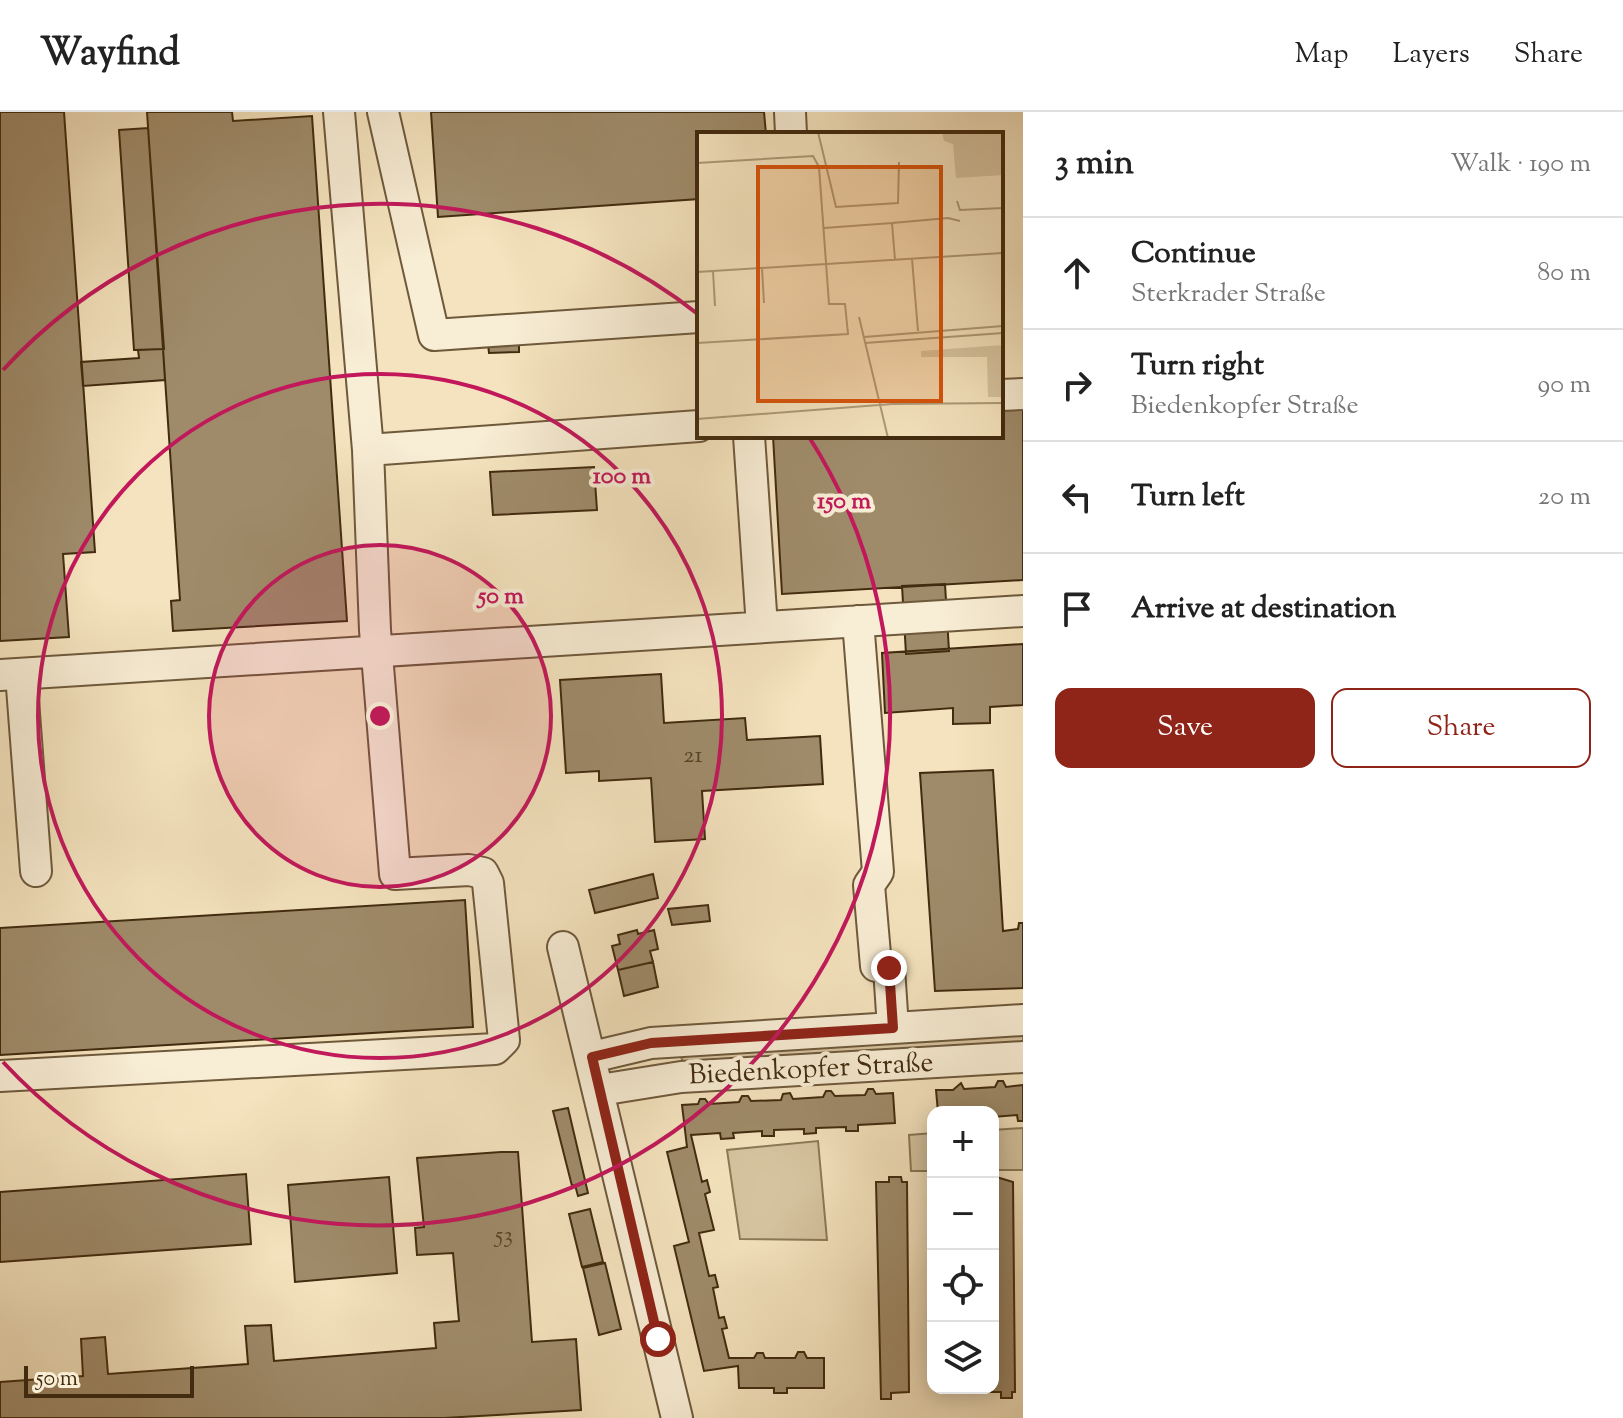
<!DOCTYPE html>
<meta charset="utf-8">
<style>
body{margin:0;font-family:"Sorts Mill Goudy",serif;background:#f2f2f2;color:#222}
.controls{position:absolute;right:24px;bottom:24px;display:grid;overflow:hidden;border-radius:16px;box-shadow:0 4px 20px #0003}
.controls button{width:72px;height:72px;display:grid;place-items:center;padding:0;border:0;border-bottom:2px solid #e0e0e0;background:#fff;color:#222;font:40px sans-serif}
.scale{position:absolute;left:24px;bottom:20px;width:170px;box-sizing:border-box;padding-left:8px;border:4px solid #422b0f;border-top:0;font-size:22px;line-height:28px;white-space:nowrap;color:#422b0f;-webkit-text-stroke:6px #f8edd5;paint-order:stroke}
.stop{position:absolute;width:24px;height:24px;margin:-18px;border:6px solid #8f2418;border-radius:50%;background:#fff}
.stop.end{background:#8f2418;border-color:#fff;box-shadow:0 2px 8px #0008}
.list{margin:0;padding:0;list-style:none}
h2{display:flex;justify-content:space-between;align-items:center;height:104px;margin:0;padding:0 32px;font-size:34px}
h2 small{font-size:26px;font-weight:400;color:#767676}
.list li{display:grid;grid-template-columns:52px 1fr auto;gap:24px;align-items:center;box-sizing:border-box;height:112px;padding:0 32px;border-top:2px solid #e0e0e0}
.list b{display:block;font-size:30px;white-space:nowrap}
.list p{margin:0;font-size:26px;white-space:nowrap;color:#767676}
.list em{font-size:26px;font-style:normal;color:#767676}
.actions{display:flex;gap:16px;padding:24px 32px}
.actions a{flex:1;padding:18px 0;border:2px solid #8f2418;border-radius:16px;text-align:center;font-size:28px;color:#8f2418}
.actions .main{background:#8f2418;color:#fff}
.icon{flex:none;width:44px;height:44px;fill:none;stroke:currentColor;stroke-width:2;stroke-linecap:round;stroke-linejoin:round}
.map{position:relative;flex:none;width:1023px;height:1306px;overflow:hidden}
header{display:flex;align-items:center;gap:48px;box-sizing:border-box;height:112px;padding:0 40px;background:#fff;border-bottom:2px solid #e0e0e0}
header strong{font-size:38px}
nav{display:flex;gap:44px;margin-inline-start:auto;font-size:28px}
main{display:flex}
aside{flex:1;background:#fff}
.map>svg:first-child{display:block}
</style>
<header>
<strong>Wayfind</strong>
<nav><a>Map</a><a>Layers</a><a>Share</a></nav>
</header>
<main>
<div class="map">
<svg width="1023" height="1306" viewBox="0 0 1023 1306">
<rect width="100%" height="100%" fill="#f4e3be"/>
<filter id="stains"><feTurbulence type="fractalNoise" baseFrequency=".0025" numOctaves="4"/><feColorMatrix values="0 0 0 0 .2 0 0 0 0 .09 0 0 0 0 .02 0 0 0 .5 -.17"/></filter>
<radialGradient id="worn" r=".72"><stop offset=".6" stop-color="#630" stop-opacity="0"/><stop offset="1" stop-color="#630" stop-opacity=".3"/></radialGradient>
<!-- green -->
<path fill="#d6c4a0" stroke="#8c7858" stroke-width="2" d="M 1023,913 L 1023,935 L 685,954 L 681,945 L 682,939 Z
M 1023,1016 L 1023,1058 L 993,1058 L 993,1018 Z
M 933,1021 L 933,1059 L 911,1059 L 909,1023 Z
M 818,1029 L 827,1128 L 740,1127 L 727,1038 Z"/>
<!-- building -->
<path fill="#9f8b6a" stroke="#422b0f" stroke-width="2" d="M 0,0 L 64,0 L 95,440 L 63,442 L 69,525 L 0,529 Z
M 147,0 L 232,0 L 233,9 L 312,4 L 347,509 L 173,519 L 171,489 L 180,488 Z
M 431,0 L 764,0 L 766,22 L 699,22 L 699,87 L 438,105 Z
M 148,16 L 164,237 L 134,238 L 119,18 Z
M 519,230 L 519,240 L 489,241 L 488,232 Z
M 163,237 L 165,268 L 83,274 L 81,250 L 139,246 L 138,238 Z
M 1023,296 L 1023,468 L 782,482 L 773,324 L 1001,324 L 1001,297 Z
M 594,355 L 597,398 L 493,403 L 490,360 Z
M 945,472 L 949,539 L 906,542 L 902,474 Z
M 1023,532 L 1023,593 L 990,595 L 990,611 L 953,612 L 953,596 L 885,601 L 882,541 Z
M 661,562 L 664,611 L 745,606 L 747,628 L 820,624 L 823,672 L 702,679 L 705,727 L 655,730 L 651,666 L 599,669 L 599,659 L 566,661 L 560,568 Z
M 993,658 L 1003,819 L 1018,817 L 1019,811 L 1023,811 L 1023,876 L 935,879 L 920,661 Z
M 653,762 L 658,786 L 595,801 L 589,778 Z
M 465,788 L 473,915 L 0,943 L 0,816 Z
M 708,793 L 710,809 L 672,813 L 668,797 Z
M 637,818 L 638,822 L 654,818 L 658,837 L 650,839 L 653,850 L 618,858 L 612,834 L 620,832 L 618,823 Z
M 653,850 L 658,875 L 624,884 L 618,858 Z
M 998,969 L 1003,969 L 1006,975 L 1023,973 L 1023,1009 L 1018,1009 L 1017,1003 L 993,1005 L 993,1000 L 938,1000 L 936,978 L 953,978 L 961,971 L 964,977 L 995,975 Z
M 868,977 L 873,977 L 876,982 L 893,981 L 895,1011 L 858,1013 L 858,1019 L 846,1019 L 846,1015 L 816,1016 L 816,1021 L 804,1022 L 804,1017 L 774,1018 L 774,1024 L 762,1024 L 762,1019 L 733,1021 L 734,1026 L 721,1027 L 720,1021 L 691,1023 L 702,1070 L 707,1068 L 710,1080 L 705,1082 L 714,1118 L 699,1121 L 709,1164 L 715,1163 L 718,1175 L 713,1176 L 719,1206 L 724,1205 L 727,1216 L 722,1217 L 729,1246 L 754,1246 L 757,1241 L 763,1241 L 765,1246 L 795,1246 L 798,1240 L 804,1240 L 807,1246 L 824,1246 L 824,1276 L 787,1276 L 787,1281 L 774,1281 L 774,1276 L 739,1276 L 738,1254 L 704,1259 L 674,1134 L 689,1130 L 667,1040 L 687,1035 L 682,993 L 698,992 L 700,987 L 705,987 L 709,992 L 739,990 L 742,984 L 748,984 L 751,989 L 781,988 L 783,982 L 790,981 L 793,987 L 823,985 L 826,979 L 831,979 L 835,984 L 865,983 Z
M 568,996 L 588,1081 L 578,1084 L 575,1073 L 572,1074 L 553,999 Z
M 501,1040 L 518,1040 L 532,1230 L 576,1227 L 581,1298 L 444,1306 L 0,1306 L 0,1270 L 83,1264 L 81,1227 L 105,1225 L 108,1262 L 248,1252 L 245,1214 L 271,1213 L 274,1249 L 436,1236 L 434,1211 L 459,1209 L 453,1141 L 417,1143 L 415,1116 L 424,1115 L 417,1046 Z
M 246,1062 L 251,1132 L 0,1150 L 0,1080 Z
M 993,1064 L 1013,1070 L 1015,1280 L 1012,1280 L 1012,1286 L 1001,1286 L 1001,1280 L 984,1280 L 984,1276 L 993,1276 Z
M 389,1065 L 397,1161 L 295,1170 L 288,1073 Z
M 889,1065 L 901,1065 L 902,1070 L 907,1070 L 909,1280 L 891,1281 L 891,1287 L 881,1287 L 876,1070 L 889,1070 Z
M 590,1097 L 603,1150 L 582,1155 L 569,1102 Z
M 605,1151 L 621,1217 L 599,1223 L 583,1156 Z"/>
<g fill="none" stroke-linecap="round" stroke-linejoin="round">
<!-- minor casing -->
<g stroke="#6e593b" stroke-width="34">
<path id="minor" d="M 383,0 L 434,223 L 699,205
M 790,0 L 791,22
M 1001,283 L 1023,282
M 749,324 L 762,515
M 368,338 L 699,314
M 858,509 L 878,760 L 869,773 L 876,854 L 889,856 L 893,916
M 21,562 L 36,759
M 0,563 L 1023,499
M 563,835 L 677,1306
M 592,945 L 651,931 L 1023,908
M 0,964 L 495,937 L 504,928 L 488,771 L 483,761 L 469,758 L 395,762 L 375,518 L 368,338 L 339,0
M 600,978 L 681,965 L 1023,945"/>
</g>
<!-- minor -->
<use href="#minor" stroke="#f8edd5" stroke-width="30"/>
</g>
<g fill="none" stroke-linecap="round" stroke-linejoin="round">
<!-- route -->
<path stroke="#8f2418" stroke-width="10" d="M 658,1227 L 592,945 L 651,931 L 893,916 L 889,856"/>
</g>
<!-- distance rings -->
<circle cx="380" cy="604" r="171" fill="#c2185b" fill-opacity=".12"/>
<g fill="none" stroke="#c2185b" stroke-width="4">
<circle cx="380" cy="604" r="171"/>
<circle cx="380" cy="604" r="342"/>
<path d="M3 258A512 512 0 0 1 699 203M809 325A512 512 0 0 1 3 950"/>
</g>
<g text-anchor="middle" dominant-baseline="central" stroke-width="8" stroke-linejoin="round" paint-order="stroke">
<!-- number labels -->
<g font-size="24" fill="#594326">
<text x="693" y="644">21</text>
<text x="504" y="1124">53</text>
</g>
<!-- street labels -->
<g font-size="28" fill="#422b0f" stroke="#f8edd5">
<text transform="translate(811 958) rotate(-3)">Biedenkopfer Straße</text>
</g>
</g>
<!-- overview -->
<g transform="translate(697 20)">
<rect width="306" height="306" fill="#f4e3be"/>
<path d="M 245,0 L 306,0 L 306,43 L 259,46 L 256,12 L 247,9 ZM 306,213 L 305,265 L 291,265 L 290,225 L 224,225 L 224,219 Z" fill="#d6c4a0"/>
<path fill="none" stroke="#ad9978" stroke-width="2" d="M 121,0 L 139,75 L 201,71 L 202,30M 0,31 L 116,24 L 122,35 L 132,172 L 148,172 L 151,202 L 0,211M 260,69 L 263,78 L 306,76M 195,91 L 251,86 L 263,89M 127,96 L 195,91 L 198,128M 215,127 L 221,199M 65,136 L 67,171M 16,139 L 18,174M 0,140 L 306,121M 162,185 L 191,306M 167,205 L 306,194M 168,211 L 306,201M 0,287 L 195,272 L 306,271"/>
<path fill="#d7540c" fill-opacity="0.15" stroke="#d7540c" stroke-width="4" d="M 61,35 L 244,35 L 244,269 L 61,269 Z"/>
<rect width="306" height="306" fill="none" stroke="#422b0f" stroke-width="4"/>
</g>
<circle cx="380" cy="604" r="12" fill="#c2185b" stroke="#f8edd5" stroke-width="4"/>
<g font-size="24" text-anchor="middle" font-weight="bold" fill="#c2185b" stroke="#f8edd5" stroke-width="8" stroke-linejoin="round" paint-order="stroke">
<text x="622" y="371">100 m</text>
<text x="844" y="396">150 m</text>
<text x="501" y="491">50 m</text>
</g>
<rect width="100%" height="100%" filter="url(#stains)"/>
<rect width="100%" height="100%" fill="url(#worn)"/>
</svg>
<div class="controls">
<button>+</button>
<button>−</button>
<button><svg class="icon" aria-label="locate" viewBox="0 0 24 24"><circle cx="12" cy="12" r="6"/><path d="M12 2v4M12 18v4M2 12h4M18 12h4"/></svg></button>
<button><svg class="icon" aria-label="layers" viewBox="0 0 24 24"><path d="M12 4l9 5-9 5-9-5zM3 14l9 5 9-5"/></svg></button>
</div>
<div class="scale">50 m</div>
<div class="stop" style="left:658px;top:1227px"></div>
<div class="stop end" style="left:889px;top:856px"></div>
</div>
<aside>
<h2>3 min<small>Walk · 190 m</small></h2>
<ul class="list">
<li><svg class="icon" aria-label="ahead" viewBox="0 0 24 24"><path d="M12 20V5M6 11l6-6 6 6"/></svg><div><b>Continue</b><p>Sterkrader Straße</p></div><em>80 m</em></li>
<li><svg class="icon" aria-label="right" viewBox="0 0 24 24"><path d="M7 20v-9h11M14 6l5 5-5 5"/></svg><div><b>Turn right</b><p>Biedenkopfer Straße</p></div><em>90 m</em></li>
<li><svg class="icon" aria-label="left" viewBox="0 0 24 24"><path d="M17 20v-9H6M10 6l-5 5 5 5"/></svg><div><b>Turn left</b></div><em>20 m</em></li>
<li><svg class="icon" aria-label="arrive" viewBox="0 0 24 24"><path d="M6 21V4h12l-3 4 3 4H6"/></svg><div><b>Arrive at destination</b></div></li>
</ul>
<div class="actions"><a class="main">Save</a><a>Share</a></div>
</aside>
</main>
